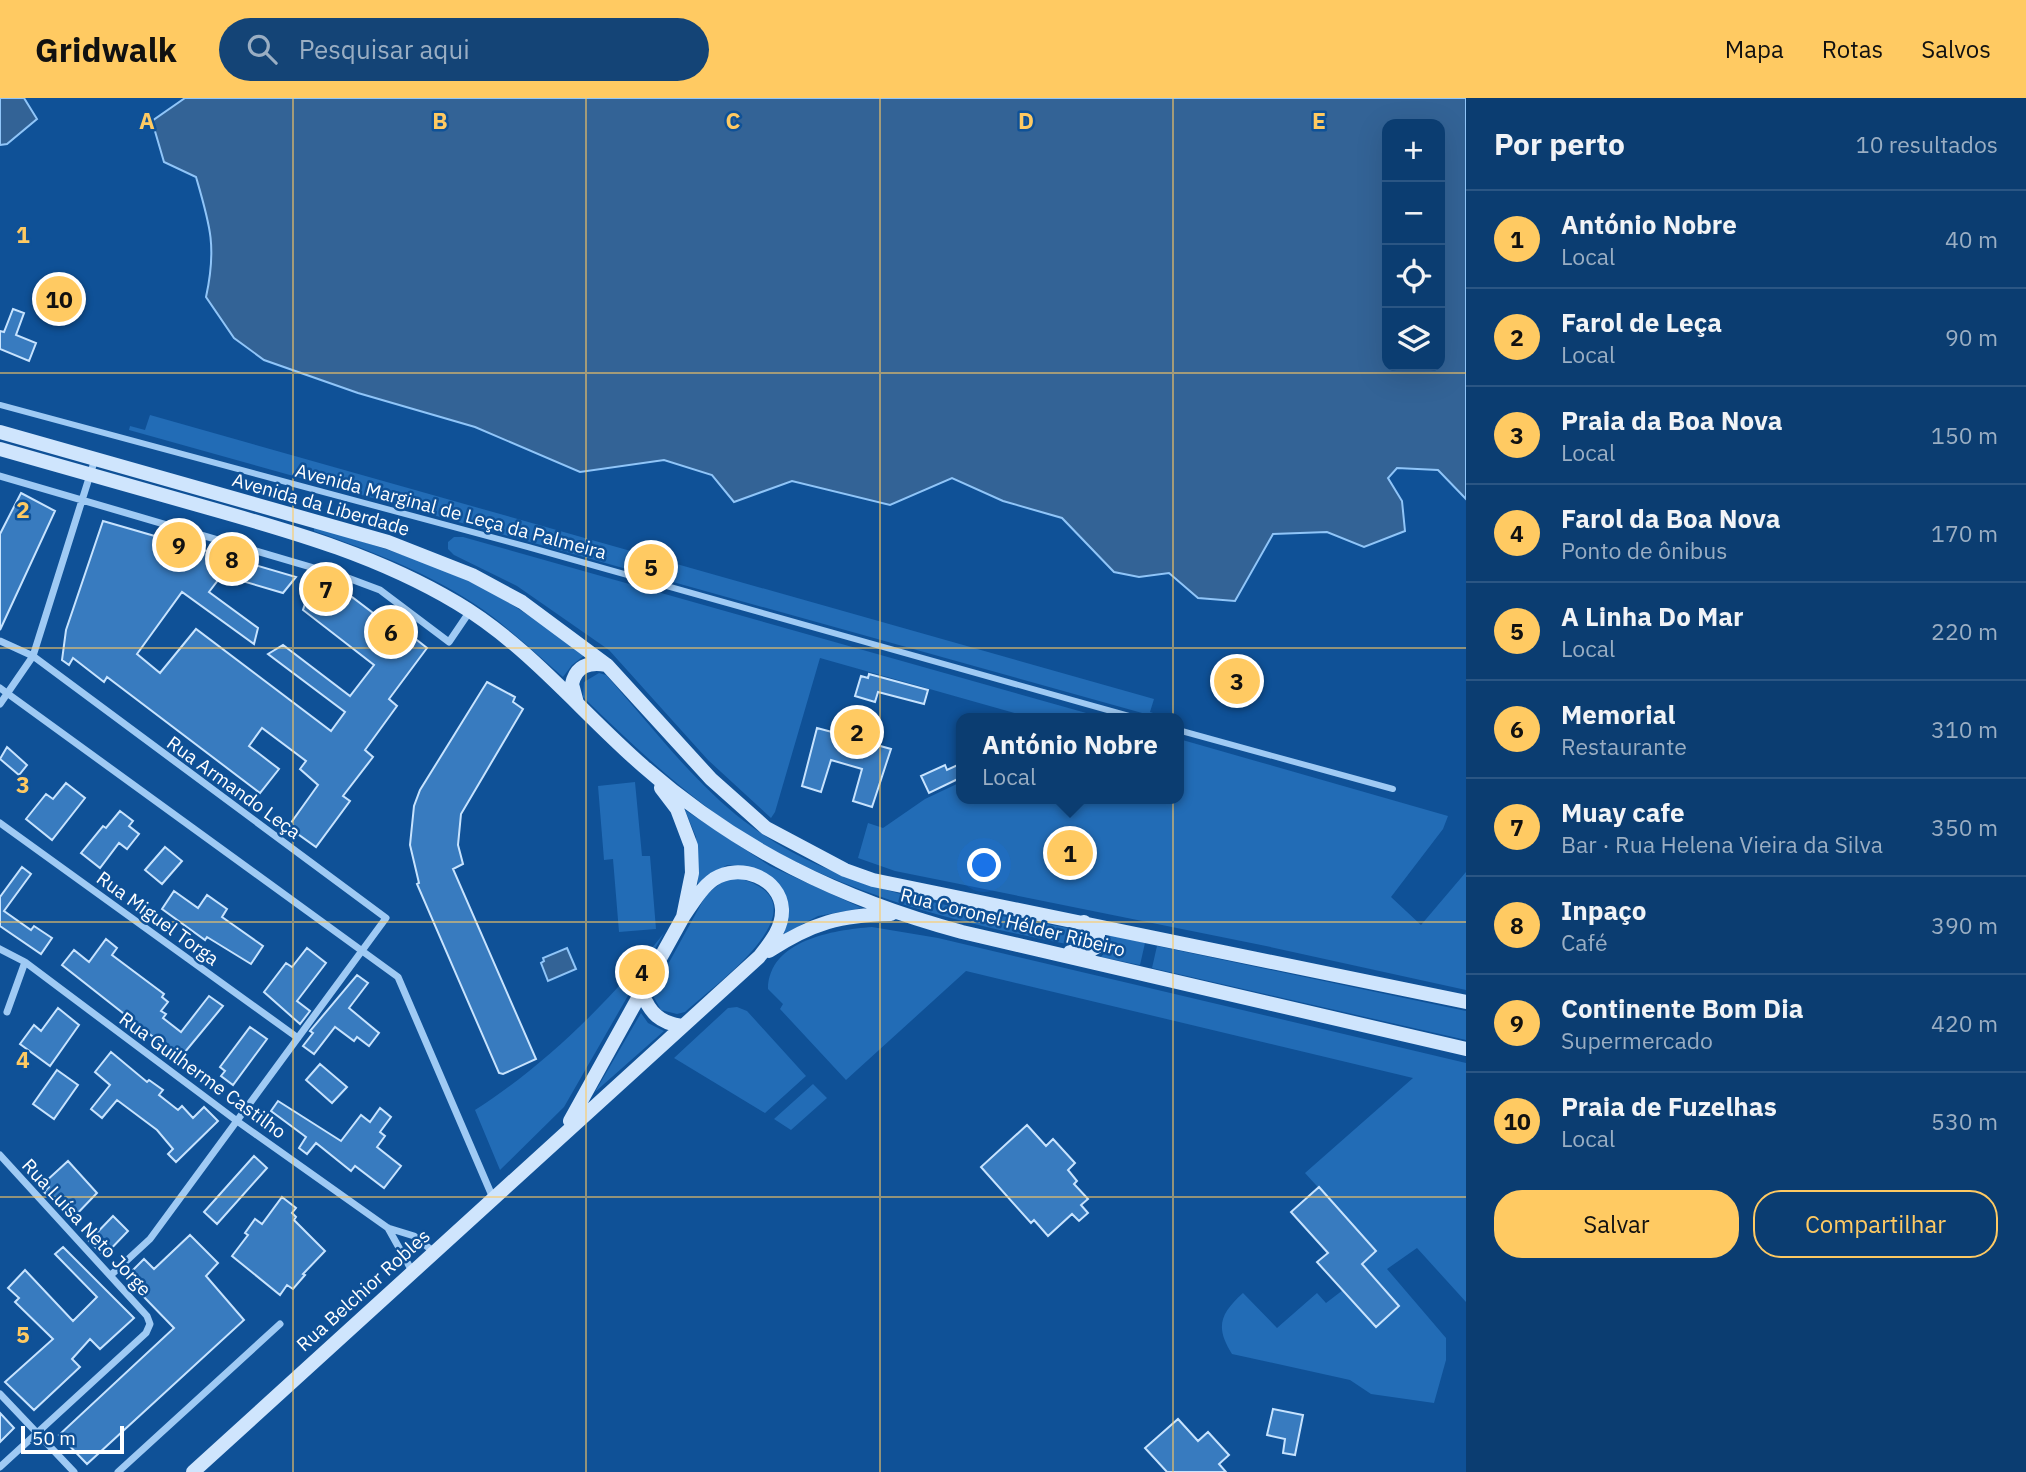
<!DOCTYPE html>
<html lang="pt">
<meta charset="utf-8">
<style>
body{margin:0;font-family:"IBM Plex Sans",sans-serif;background:#144476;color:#f1f3f6}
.controls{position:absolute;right:21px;top:21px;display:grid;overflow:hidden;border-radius:14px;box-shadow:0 7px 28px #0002}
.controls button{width:63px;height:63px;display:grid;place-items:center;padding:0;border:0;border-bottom:2px solid #2b5684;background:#0b3d71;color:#f1f3f6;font:35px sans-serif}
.scale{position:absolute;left:21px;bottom:18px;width:103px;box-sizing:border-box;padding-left:7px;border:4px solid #fff;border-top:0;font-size:19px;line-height:24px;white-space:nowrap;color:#fff;-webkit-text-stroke:5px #0f5197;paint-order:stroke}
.you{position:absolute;left:985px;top:768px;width:24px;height:24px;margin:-18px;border:5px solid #fff;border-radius:50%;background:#1a73e8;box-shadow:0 0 0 10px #1a73e833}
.badge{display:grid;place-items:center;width:46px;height:46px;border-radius:50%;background:#ffca62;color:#111;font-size:23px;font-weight:700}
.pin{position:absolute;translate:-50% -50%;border:4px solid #fff;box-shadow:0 2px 7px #0006}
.popup{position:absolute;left:956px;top:615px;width:228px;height:91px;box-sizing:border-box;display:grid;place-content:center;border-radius:14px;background:#0b3d71;filter:drop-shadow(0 2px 5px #0005);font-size:23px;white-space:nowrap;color:#9aaec3}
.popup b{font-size:26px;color:#f1f3f6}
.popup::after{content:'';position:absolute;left:50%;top:100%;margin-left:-14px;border:14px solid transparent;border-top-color:#0b3d71}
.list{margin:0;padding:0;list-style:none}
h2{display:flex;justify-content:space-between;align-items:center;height:91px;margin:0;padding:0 28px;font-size:30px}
h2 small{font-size:23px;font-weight:400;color:#9aaec3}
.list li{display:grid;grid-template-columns:46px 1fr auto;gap:21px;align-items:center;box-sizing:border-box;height:98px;padding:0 28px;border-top:2px solid #2b5684}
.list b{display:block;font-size:26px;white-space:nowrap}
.list p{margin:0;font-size:23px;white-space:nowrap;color:#9aaec3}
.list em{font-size:23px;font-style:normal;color:#9aaec3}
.actions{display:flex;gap:14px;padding:21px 28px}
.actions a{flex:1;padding:16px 0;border:2px solid #ffca62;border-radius:28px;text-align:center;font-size:24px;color:#ffca62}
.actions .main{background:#ffca62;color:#111}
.icon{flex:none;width:38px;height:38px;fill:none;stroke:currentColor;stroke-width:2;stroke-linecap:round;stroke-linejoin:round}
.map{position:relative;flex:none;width:1466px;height:1374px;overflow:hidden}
header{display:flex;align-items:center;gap:42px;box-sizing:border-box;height:98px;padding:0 35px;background:#ffca62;color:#111}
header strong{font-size:33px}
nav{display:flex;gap:38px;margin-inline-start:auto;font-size:24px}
.search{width:490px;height:63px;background:#144476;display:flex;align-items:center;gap:18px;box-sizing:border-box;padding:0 24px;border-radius:38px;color:#9aaec3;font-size:26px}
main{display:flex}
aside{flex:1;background:#0b3d71}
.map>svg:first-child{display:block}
</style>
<header>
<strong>Gridwalk</strong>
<div class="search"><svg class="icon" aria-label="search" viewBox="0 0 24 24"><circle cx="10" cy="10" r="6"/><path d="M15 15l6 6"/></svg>Pesquisar aqui</div>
<nav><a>Mapa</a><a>Rotas</a><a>Salvos</a></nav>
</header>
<main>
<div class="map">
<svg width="1466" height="1374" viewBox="0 0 1466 1374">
<rect width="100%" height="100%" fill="#0f5197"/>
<!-- green -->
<path fill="#226cb6" d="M 150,317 L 1154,601 L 1150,614 L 1166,619 L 1160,620 L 129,332 L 130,328 L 145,332 Z
M 314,429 C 362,443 411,458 457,478 C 503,497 544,528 585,557 L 572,567 L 563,579 C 540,559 517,538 493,519 C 442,480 375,454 314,433 Z
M 454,439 L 463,439 L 1104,620 L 1032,620 L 820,560 L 775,714 L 771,720 L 708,662 L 609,552 L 517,488 L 454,457 L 448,451 L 448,444 Z
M 599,575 L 606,577 C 650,626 692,683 744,723 C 842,798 967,810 1083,833 L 1088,842 L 1077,848 C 969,827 866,803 769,750 C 699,711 640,654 583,599 L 584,584 Z
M 1179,641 L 1448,718 L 1443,731 L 1391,799 L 1421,827 L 1466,774 L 1466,892 L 1266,848 L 895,773 L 858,760 L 868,725 L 883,730 L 925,701 L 961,684 L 962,701 L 1178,701 Z
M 635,684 L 642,758 L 650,758 L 656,831 L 619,834 L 613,761 L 604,762 L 598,688 Z
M 685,712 L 770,768 L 862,810 L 818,818 L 784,836 C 795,789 771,770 727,767 L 698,786 L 696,739 Z
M 738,780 C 832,805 714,887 685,914 L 677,916 L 661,912 L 653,898 L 655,890 L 706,797 L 722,784 Z
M 872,829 L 938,840 L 1466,965 L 1466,1204 L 1417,1150 L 1387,1171 L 1446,1240 L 1446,1262 L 1434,1305 L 1371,1296 L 1350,1282 L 1232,1256 C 1215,1229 1220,1216 1243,1195 L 1277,1230 L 1317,1195 L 1326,1205 L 1343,1192 L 1376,1229 L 1399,1209 L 1362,1166 L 1376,1153 L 1305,1075 L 1413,980 L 966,873 L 846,982 L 780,911 L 783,906 L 768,891 C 769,842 833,832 872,829 Z
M 664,835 L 564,1009 L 500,1072 L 475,1012 C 547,966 611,902 664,835 Z
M 1107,836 L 1145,845 L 1140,867 L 1101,859 L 1107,852 Z
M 1157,848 L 1466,913 L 1466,942 L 1152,870 Z
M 737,909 L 747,913 L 806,978 L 765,1015 L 674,960 L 728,910 Z
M 641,915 L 648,925 L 664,933 L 595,994 Z
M 813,986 L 827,1000 L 791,1032 L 774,1021 Z"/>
<!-- water -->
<path fill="#336396" stroke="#90c5f8" stroke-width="2" fill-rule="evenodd" d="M 0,0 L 24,0 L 37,21 L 7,46 L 0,47 Z
M 185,0 L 1466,0 L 1466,401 L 1438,372 L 1397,370 L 1388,380 L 1402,403 L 1405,433 L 1364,449 L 1327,434 L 1273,436 L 1235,503 L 1198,500 L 1169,475 L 1139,479 L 1114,474 L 1062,420 L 1003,403 L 952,380 L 890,407 L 792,383 L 734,404 L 712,377 L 664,362 L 580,374 L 475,329 L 358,295 L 264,262 L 234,240 L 206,199 C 217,149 210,127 196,79 L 164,64 L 152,23 ZM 1440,26 L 1440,268 L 1387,268 L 1387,26 Z
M 567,850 L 576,871 L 548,883 L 541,865 L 544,863 L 543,860 Z"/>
<!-- building -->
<path fill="#387bbf" stroke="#c7e3fe" stroke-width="2" d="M 13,211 L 24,215 L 16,237 L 36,245 L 29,263 L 0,251 L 0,233 L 4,234 Z
M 21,395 L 55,413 L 0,532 L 0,436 Z
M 103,423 L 296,479 L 283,495 L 222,477 L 209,494 L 258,530 L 254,546 L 182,494 L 137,556 L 160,575 L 196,531 L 331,633 L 345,614 L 268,556 L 283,547 L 350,598 L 374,567 L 303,512 L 312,484 L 348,496 L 410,543 L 413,539 L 427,550 L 389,601 L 397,608 L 365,652 L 373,659 L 343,698 L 350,703 L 316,749 L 288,729 L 318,687 L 300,671 L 306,663 L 262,630 L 249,648 L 279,671 L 260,695 L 107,579 L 104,584 L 73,560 L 69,567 L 62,562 L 66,532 Z
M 869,576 L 928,592 L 924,606 L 878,594 L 875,604 L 855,598 L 861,578 L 868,580 Z
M 487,584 L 515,599 L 513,604 L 523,611 L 461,716 L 458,747 L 463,766 L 453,771 L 536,961 L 503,976 L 499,975 L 417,786 L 419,785 L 410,747 L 414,708 L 420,692 Z
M 857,614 L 866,632 L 866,644 L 891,651 L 872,709 L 853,703 L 862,671 L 831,662 L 821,694 L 802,688 L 817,630 L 847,638 Z
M 7,649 L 27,667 L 19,677 L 0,661 Z
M 962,665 L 962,679 L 929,695 L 921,678 L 945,667 L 947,672 Z
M 66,685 L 85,700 L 52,742 L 26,721 L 46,696 L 53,701 Z
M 120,713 L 133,723 L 129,728 L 139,736 L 127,751 L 119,745 L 100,770 L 81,755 L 103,728 L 106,730 Z
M 165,749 L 182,763 L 162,786 L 145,772 Z
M 22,769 L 31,776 L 4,813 L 31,832 L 34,828 L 52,840 L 41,856 L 0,828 L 0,799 Z
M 174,793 L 198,810 L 207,797 L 227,811 L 222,819 L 263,848 L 251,866 L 207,839 L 205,842 L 162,811 Z
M 106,841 L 117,850 L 112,857 L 164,896 L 162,899 L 168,904 L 161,913 L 166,916 L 163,920 L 181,934 L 209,898 L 223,908 L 180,960 L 62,867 L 74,852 L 89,864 Z
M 307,850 L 326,865 L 297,903 L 310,913 L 300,926 L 264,894 L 286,865 L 292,869 Z
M 357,877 L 368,885 L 349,910 L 379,935 L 369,948 L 357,939 L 354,943 L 335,929 L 314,956 L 303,948 L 313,935 L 310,933 Z
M 58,910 L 79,927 L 50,968 L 20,946 L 34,927 L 41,933 Z
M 250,929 L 267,941 L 233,987 L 221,978 L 225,973 L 220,969 Z
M 111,954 L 147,984 L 149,982 L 163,992 L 159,997 L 178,1012 L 182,1008 L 193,1020 L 204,1009 L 218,1023 L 176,1064 L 168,1056 L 173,1051 L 157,1032 L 117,1002 L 102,1020 L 91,1011 L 110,987 L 95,974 Z
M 320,966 L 347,989 L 332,1005 L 306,982 Z
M 57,972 L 78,987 L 54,1021 L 33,1006 Z
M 278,1003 L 341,1043 L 361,1017 L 370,1024 L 380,1010 L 391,1019 L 380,1034 L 385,1038 L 377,1049 L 401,1068 L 384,1090 L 355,1068 L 351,1073 L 316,1045 L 307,1056 L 299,1050 L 306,1039 L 271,1013 Z
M 1027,1027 L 1046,1048 L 1053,1041 L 1075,1065 L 1068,1072 L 1077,1083 L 1074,1086 L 1088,1101 L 1081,1107 L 1088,1115 L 1079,1123 L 1072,1116 L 1048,1138 L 1034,1122 L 1031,1125 L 981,1069 Z
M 254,1058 L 267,1070 L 217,1126 L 204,1114 Z
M 68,1063 L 97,1095 L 72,1121 L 44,1094 L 49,1089 L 45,1084 Z
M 1319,1089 L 1376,1153 L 1362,1166 L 1399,1208 L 1376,1229 L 1317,1164 L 1328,1155 L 1291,1114 Z
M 282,1099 L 296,1110 L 292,1115 L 296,1119 L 294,1122 L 325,1153 L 303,1176 L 305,1177 L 293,1191 L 287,1187 L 280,1197 L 232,1158 L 248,1137 L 245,1135 L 255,1121 L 262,1126 Z
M 113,1118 L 128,1133 L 104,1158 L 89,1143 Z
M 190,1137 L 218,1165 L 206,1178 L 244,1222 L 87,1366 L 59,1337 L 174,1230 L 142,1197 L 144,1195 L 137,1188 L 142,1183 L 132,1173 L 144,1161 L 154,1171 Z
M 63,1149 L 134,1220 L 100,1251 L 90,1241 L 72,1261 L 80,1269 L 34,1312 L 5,1284 L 53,1241 L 15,1204 L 19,1200 L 8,1190 L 25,1172 L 73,1223 L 97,1199 L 55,1156 Z
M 1273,1311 L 1303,1317 L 1295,1357 L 1283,1355 L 1285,1341 L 1267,1337 Z
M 0,1315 L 14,1330 L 0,1344 Z
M 1178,1321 L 1198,1343 L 1208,1334 L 1229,1357 L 1219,1366 L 1226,1374 L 1167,1374 L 1145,1350 Z"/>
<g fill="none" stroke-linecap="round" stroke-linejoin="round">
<!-- pedestrian -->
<path stroke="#9fcaf4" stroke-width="6" d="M 0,307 L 528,449 L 1136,620
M 1178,632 L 1393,691"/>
<!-- minor -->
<path stroke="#9fcaf4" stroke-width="7" d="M 0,378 L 348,480 L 380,492 L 449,544 L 470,513
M 0,543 L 33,558 L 386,820 L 150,1141 L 111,1177
M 0,590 L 398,879 L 493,1100
M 0,606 L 33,558 L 95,361
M 0,725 L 298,940
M 0,851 L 25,864 L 237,1023 L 388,1130 L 414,1138 L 434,1154
M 7,914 L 25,864
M 0,1057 L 147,1218 L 150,1226 L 146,1235 L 0,1369
M 388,1130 L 412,1173
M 0,1296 L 74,1374
M 118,1374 L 280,1226"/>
<!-- secondary -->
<path stroke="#cfe5fd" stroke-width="14" d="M 0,334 L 388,444 L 472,477 L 522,504 L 607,567 L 711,681 L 766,730 L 845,772 L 873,782 L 1466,904
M 0,351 C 71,371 141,391 212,411 C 297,435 380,459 457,505 C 528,547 581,614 643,668 C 738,751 840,801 962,834 L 1466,951
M 577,605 L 572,586 C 576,567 590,564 607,567
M 769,853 C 812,825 841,817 891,816
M 1070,854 L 1086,855 L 1098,848 L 1098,837 L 1084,824
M 642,895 C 650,915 660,925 682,928
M 570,1023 L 683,819 L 692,775 L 691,748 L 677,711 L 661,690
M 193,1374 L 759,859 C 770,845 783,830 782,811 C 780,779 739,765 714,781 C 701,790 692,806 683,819"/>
</g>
<!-- grid -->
<path fill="none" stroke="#ffca62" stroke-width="2" stroke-opacity="0.55" d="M 293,0 L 293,1374M 586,0 L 586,1374M 880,0 L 880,1374M 1173,0 L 1173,1374M 0,275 L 1466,275M 0,550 L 1466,550M 0,824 L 1466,824M 0,1099 L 1466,1099"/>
<g text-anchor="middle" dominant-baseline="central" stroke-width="5" stroke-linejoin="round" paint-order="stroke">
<!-- street labels -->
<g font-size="19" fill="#fff" stroke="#0f5197">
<text transform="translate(321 406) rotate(16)">Avenida da Liberdade</text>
<text transform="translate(451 413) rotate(15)">Avenida Marginal de Leça da Palmeira</text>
<text transform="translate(234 689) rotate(36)">Rua Armando Leça</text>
<text transform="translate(158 820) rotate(36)">Rua Miguel Torga</text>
<text transform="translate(1013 824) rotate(14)">Rua Coronel Hélder Ribeiro</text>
<text transform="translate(203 977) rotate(36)">Rua Guilherme Castilho</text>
<text transform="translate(87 1129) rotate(47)">Rua Luísa Neto Jorge</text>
<text transform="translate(363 1192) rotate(-42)">Rua Belchior Robles</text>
</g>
</g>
<g font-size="23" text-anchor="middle" font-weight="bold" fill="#ffca62" stroke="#0f5197" stroke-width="5" stroke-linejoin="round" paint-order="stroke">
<text x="147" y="31">A</text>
<text x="440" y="31">B</text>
<text x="733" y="31">C</text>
<text x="1026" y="31">D</text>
<text x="1319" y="31">E</text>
<text x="23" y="145">1</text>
<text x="23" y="420">2</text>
<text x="23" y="695">3</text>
<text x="23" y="970">4</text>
<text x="23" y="1245">5</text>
</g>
</svg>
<div class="controls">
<button>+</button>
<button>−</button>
<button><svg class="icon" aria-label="locate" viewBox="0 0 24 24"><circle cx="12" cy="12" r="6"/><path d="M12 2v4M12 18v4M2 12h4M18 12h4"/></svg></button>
<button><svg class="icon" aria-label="layers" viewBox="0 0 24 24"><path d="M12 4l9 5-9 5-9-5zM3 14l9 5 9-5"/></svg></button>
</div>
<div class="scale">50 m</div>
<div class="you"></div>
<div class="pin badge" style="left:1070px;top:755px">1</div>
<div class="popup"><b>António Nobre</b>Local</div>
<div class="pin badge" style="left:857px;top:634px">2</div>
<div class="pin badge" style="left:1237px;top:583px">3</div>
<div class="pin badge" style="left:642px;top:874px">4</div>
<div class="pin badge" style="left:651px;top:469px">5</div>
<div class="pin badge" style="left:391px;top:534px">6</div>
<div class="pin badge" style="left:326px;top:491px">7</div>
<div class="pin badge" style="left:232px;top:461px">8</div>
<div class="pin badge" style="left:179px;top:447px">9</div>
<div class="pin badge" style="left:59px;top:201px">10</div>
</div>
<aside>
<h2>Por perto<small>10 resultados</small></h2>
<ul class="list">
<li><span class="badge">1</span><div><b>António Nobre</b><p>Local</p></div><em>40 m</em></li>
<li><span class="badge">2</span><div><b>Farol de Leça</b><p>Local</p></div><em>90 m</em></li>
<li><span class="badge">3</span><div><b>Praia da Boa Nova</b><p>Local</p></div><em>150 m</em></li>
<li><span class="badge">4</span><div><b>Farol da Boa Nova</b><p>Ponto de ônibus</p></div><em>170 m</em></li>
<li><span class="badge">5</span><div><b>A Linha Do Mar</b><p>Local</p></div><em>220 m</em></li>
<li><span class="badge">6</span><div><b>Memorial</b><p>Restaurante</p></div><em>310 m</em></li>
<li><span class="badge">7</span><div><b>Muay cafe</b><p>Bar · Rua Helena Vieira da Silva</p></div><em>350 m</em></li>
<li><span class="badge">8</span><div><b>Inpaço</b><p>Café</p></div><em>390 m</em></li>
<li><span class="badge">9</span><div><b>Continente Bom Dia</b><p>Supermercado</p></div><em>420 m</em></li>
<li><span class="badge">10</span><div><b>Praia de Fuzelhas</b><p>Local</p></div><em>530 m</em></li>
</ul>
<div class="actions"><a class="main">Salvar</a><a>Compartilhar</a></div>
</aside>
</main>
